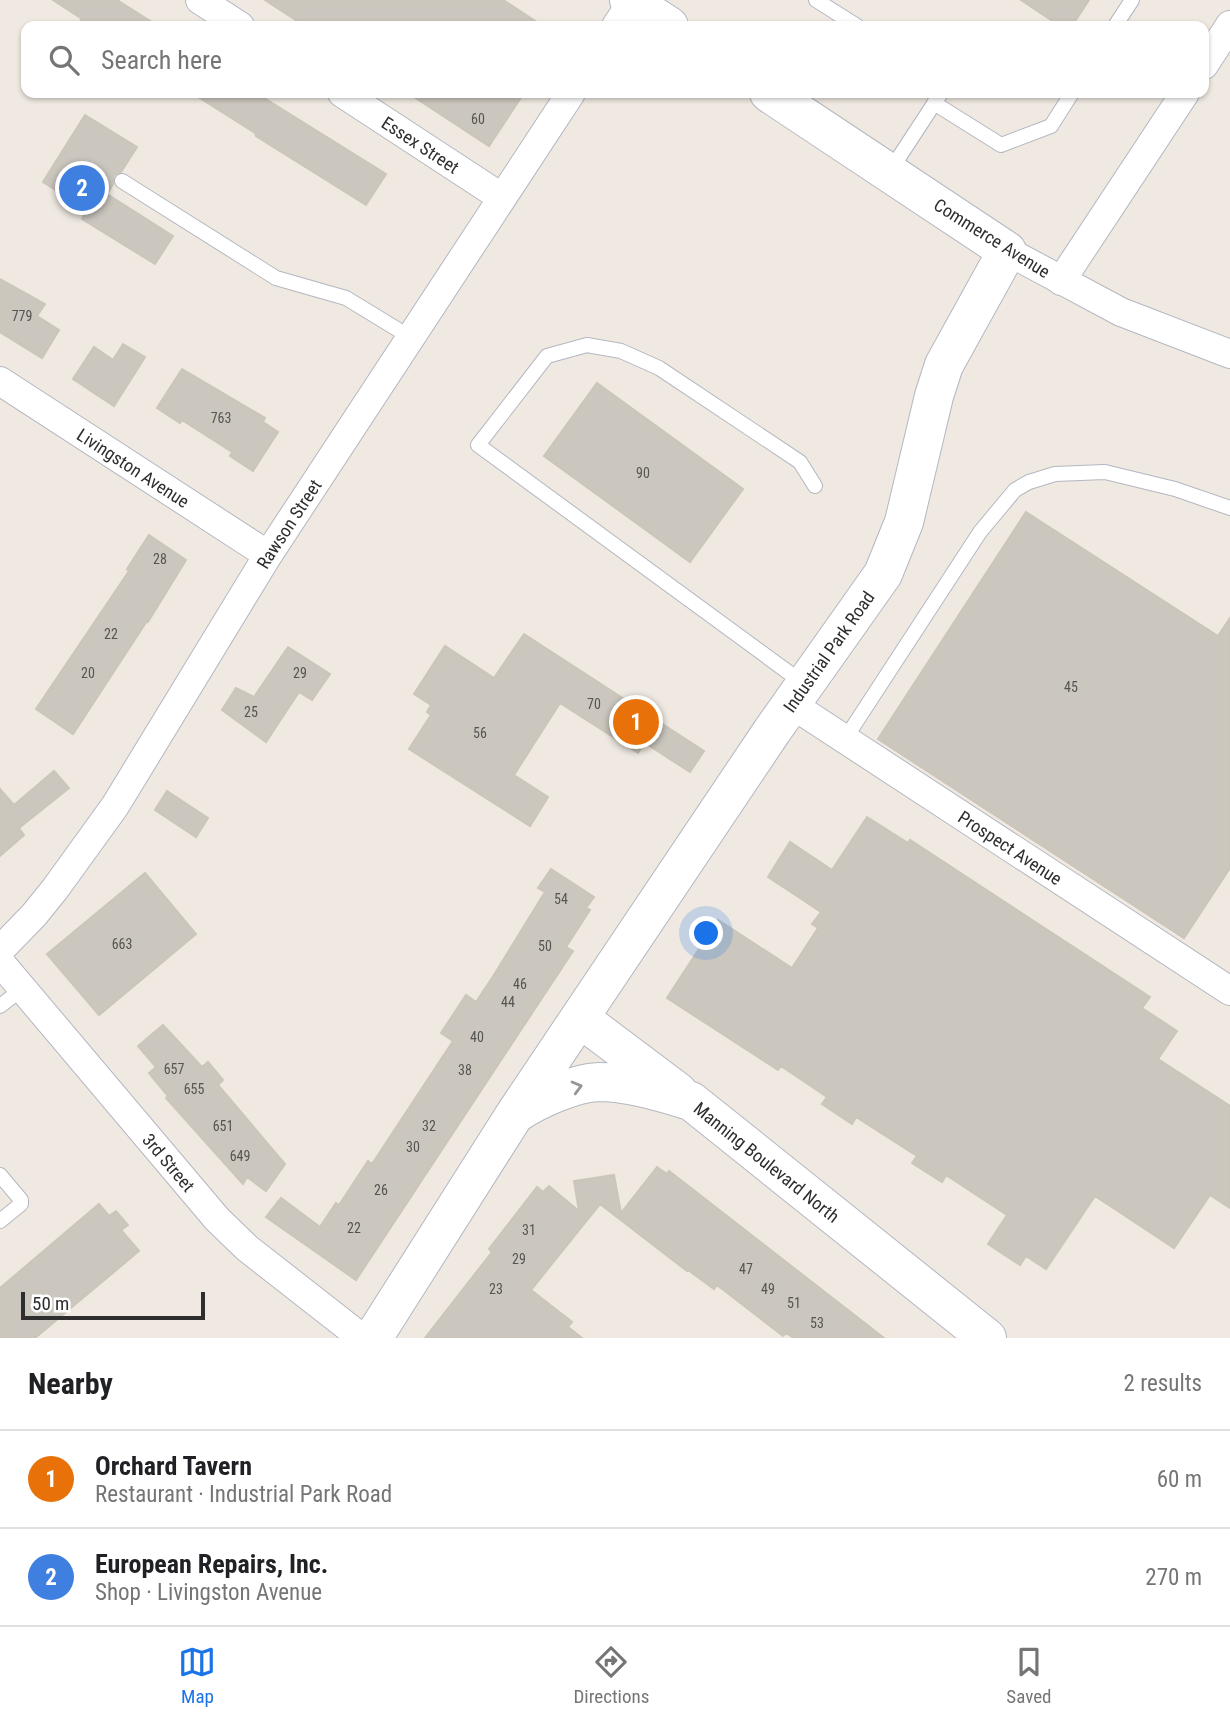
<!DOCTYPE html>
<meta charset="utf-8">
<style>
body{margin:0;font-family:"Roboto Condensed",sans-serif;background:#f2f2f2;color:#202124}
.scale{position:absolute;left:21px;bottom:18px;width:184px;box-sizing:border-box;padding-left:7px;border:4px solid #2e2e2e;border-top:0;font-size:19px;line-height:24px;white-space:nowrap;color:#2e2e2e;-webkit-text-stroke:5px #fff;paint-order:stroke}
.you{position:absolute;left:707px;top:934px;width:24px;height:24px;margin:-18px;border:5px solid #fff;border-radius:50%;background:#1a73e8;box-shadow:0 0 0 10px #1a73e833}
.badge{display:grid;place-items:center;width:46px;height:46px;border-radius:50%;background:#1a73e8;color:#fff;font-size:23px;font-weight:700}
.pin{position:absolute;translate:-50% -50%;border:4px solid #fff;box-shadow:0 2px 7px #0006}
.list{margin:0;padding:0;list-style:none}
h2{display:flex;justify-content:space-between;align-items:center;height:91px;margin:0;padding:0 28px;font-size:30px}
h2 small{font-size:23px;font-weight:400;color:#757577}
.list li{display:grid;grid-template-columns:46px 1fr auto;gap:21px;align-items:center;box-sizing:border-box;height:98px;padding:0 28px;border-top:2px solid #e0e0e0}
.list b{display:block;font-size:26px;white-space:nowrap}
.list p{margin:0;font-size:23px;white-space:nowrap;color:#757577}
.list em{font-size:23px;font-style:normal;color:#757577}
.icon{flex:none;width:38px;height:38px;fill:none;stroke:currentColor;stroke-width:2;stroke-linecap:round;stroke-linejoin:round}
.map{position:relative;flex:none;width:1230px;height:1338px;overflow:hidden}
.search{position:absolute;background:#fff;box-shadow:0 2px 5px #0004;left:21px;right:21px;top:21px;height:77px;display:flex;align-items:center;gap:18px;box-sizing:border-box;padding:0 24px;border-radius:14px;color:#757577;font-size:26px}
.sheet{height:287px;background:#fff}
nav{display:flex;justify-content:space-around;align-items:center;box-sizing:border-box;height:98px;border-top:2px solid #e0e0e0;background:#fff;font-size:19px;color:#757577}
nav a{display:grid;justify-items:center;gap:4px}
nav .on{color:#1a73e8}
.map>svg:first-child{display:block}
</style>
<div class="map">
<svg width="1230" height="1338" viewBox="0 0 1230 1338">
<rect width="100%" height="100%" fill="#efe9e1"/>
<!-- building -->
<path fill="#cbc7bf" stroke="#cbc5ba" stroke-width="2" d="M 53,0 L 117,0 L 158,26 L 77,26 L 82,19 Z
M 265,0 L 503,0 L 543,26 L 305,26 Z
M 1021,0 L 1089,0 L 1072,26 L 1060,26 Z
M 192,93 L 256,93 L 386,174 L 366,205 L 256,136 L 255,133 Z
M 408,93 L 524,93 L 489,146 Z
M 85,115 L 137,147 L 121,172 L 114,175 L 113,184 L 107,194 L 173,236 L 155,264 L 82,219 L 87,210 L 43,182 Z
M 0,279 L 45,304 L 37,316 L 59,330 L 42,358 L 0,332 Z
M 123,344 L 145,357 L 114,406 L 73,379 L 94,347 L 113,360 Z
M 182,369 L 265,418 L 263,422 L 278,432 L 253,471 L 230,456 L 232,452 L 182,420 L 180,423 L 157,408 Z
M 597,383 L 743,489 L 690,562 L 544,456 Z
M 1026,512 L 1218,636 L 1230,618 L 1230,868 L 1184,938 L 878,739 Z
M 149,535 L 186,560 L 148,622 L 147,621 L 73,734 L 36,709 L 129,571 L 127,569 Z
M 524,634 L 704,751 L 690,772 L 645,743 L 638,753 L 560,703 L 514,775 L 548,797 L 530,826 L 409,749 L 431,715 L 427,712 L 431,705 L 414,694 L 445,646 L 494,678 Z
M 288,647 L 330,674 L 312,700 L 299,692 L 266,742 L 222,710 L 236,688 L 254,697 Z
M 54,771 L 69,788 L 19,828 L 24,835 L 0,856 L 0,789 L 14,805 Z
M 167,791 L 208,818 L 196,837 L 155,810 Z
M 867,817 L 908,843 L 910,840 L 1150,997 L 1142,1008 L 1177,1031 L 1158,1059 L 1230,1106 L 1230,1208 L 1210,1195 L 1174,1248 L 1095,1196 L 1046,1269 L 1026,1256 L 1020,1265 L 988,1244 L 1007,1215 L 946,1175 L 942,1182 L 912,1163 L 917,1156 L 856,1117 L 852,1124 L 822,1104 L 827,1097 L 781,1066 L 778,1070 L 667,998 L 718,920 L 792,968 L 818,928 L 812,924 L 821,912 L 768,877 L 790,842 L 832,870 Z
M 551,869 L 594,897 L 586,908 L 590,910 L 566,947 L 573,951 L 356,1280 L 266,1217 L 281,1198 L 320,1227 L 336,1203 L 339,1205 L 368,1161 L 372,1164 L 453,1041 L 441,1033 L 466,995 L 476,1002 L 492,978 L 545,892 L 538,888 Z
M 145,873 L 196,934 L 99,1015 L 47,954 Z
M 163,1025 L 202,1067 L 208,1062 L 223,1080 L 218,1085 L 285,1164 L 266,1191 L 247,1177 L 243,1184 L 166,1098 L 168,1096 L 149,1073 L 156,1067 L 138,1046 Z
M 657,1167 L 667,1174 L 669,1171 L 884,1338 L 794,1338 L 786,1333 L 783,1336 L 717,1285 L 714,1289 L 688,1270 L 687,1271 L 600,1204 L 531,1290 L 572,1322 L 568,1327 L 582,1338 L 425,1338 L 492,1252 L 489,1249 L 537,1187 L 543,1192 L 549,1186 L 579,1211 L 574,1181 L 614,1175 L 621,1213 Z
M 99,1204 L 109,1216 L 116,1211 L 128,1225 L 121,1230 L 139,1251 L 35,1338 L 0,1338 L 0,1288 Z"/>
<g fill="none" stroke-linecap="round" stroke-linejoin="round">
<!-- lane casing -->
<g stroke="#b4b7c1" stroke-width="16">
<path id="lane" d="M 816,0 L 857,26
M 1115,26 L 1132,0
M 934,103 L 1001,145 L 1051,126 L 1072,93
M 890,171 L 941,93
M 122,181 L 276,278 L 346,298 L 410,337
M 803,683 L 478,445 L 547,356 L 587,345 L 621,351 L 659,368 L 800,462 L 815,486
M 845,739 L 980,532 L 1015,490 L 1029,482 L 1055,474 L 1105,472 L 1175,489 L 1230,508
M 0,1006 L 22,989
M 0,1175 L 21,1200 L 21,1204 L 0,1221"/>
</g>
<!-- street casing -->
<g stroke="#b4b7c1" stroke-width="30">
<g id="street">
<path d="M 200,0 L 240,26"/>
<path d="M 616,26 L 632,2"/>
<path d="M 1204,65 L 1230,25"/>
<path id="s1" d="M 342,93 L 501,197"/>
<path d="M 1007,251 L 1121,312 L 1230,354"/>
<path d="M 1061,281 L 1185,93"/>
<path id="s2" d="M 0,381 L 268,555"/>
<path id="s3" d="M 791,704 L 1230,991"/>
<path id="s4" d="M 0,950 L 34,915 L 55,889 L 115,806 L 268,555 L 571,93"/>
<path id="s5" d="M 0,962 L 217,1219 L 247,1248 L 362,1338"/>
</g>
</g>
<!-- secondary casing -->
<g stroke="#b4b7c1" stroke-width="40">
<g id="secondary">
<path d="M 629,0 L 669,26"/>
<path d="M 581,1019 L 678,1092"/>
<path id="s6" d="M 517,1113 C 538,1099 574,1083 599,1082 C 629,1082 663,1093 691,1101 L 987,1338"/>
<path id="s7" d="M 373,1338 L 515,1114 L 772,731 L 883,574 L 904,522 L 934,396 L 944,365 L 1007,251 L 769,93"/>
</g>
</g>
<!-- lane -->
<use href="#lane" stroke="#fff" stroke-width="14"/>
<!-- street -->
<use href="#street" stroke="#fff" stroke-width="28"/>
<!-- secondary -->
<use href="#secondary" stroke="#fff" stroke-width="38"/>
</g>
<!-- one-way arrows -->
<defs><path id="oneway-chevron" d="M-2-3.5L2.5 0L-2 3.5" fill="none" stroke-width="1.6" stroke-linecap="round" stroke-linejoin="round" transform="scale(1.75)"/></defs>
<use stroke="#969696" href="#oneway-chevron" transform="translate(577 1087) rotate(-15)"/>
<g text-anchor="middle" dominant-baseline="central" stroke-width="5" stroke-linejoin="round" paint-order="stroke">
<!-- number labels -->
<g font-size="14" fill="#555452">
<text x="478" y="119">60</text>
<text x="22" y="316">779</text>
<text x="221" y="418">763</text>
<text x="643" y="473">90</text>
<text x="160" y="559">28</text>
<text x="111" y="634">22</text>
<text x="88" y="673">20</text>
<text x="300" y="673">29</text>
<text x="1071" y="687">45</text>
<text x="594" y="704">70</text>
<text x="251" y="712">25</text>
<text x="480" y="733">56</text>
<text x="561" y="899">54</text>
<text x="122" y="944">663</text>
<text x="545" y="946">50</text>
<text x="520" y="984">46</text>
<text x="508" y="1002">44</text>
<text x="477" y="1037">40</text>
<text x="174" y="1069">657</text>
<text x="465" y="1070">38</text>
<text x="194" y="1089">655</text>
<text x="223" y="1126">651</text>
<text x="429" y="1126">32</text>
<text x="413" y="1147">30</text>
<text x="240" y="1156">649</text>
<text x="381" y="1190">26</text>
<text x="354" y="1228">22</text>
<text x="529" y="1230">31</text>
<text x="519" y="1259">29</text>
<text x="746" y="1269">47</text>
<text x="496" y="1289">23</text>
<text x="768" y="1289">49</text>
<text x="794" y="1303">51</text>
<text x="817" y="1323">53</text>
</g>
<!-- street labels -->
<g font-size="18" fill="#2e2e2e" stroke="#fff">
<text stroke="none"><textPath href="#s1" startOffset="94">Essex Street</textPath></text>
<text transform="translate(992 238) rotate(32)">Commerce Avenue</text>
<text stroke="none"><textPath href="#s2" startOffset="159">Livingston Avenue</textPath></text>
<text stroke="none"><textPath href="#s4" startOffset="516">Rawson Street</textPath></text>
<text stroke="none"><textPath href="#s7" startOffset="824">Industrial Park Road</textPath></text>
<text stroke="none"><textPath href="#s3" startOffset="262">Prospect Avenue</textPath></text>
<text stroke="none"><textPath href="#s5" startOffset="262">3rd Street</textPath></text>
<text stroke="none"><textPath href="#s6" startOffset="280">Manning Boulevard North</textPath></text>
</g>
</g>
</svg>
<div class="scale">50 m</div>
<div class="you"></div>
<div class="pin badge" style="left:636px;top:722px;background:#e8710a">1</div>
<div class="pin badge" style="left:82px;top:188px;background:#3f7fe0">2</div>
<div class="search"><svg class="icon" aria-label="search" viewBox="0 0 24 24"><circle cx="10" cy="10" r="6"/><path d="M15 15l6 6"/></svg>Search here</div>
</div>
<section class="sheet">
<h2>Nearby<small>2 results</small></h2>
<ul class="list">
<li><span class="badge" style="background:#e8710a">1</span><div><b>Orchard Tavern</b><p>Restaurant · Industrial Park Road</p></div><em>60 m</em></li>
<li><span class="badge" style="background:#3f7fe0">2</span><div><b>European Repairs, Inc.</b><p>Shop · Livingston Avenue</p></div><em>270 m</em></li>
</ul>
</section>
<nav>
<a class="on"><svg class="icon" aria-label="map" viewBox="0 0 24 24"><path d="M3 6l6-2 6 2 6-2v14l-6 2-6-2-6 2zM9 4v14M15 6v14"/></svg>Map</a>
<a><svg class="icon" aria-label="directions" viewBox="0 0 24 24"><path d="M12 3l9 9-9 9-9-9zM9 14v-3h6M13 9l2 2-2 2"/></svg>Directions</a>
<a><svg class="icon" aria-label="saved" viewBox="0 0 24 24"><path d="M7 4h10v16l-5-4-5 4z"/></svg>Saved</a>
</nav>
